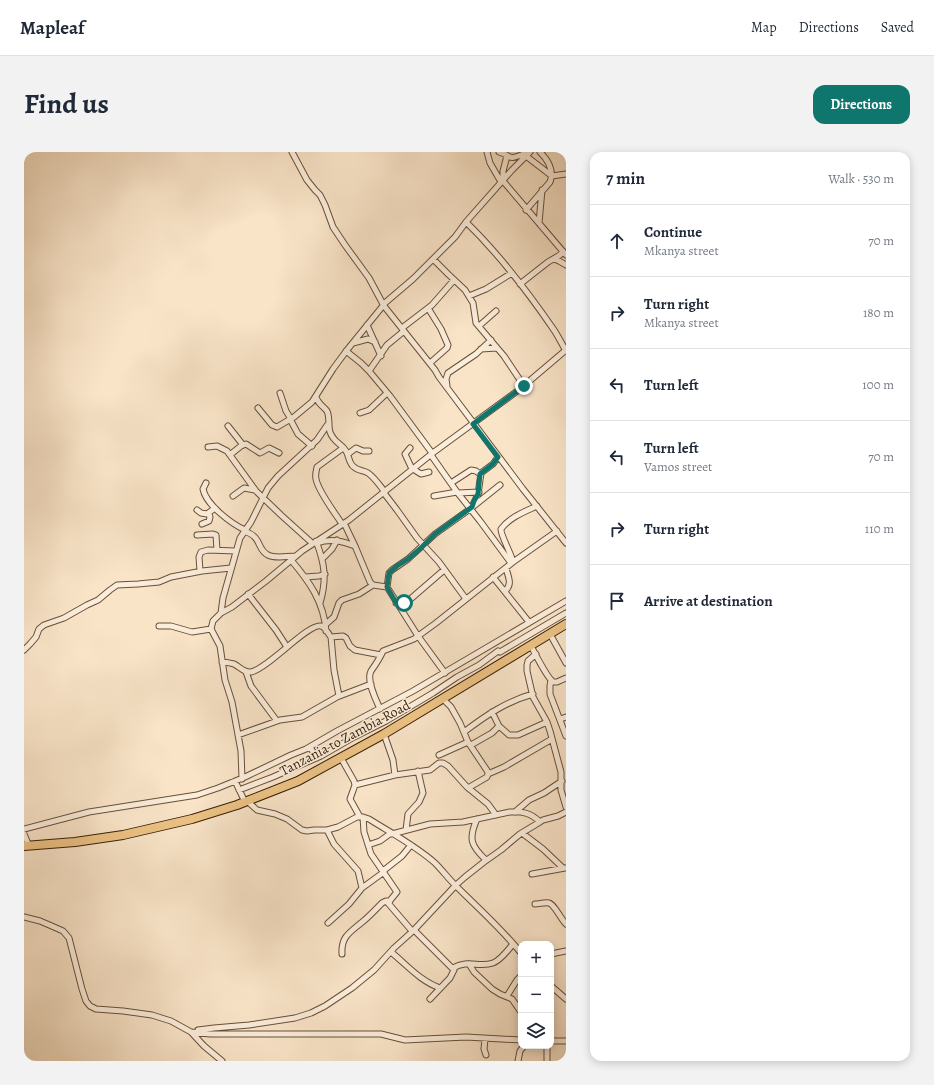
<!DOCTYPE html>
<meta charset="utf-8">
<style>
body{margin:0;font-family:Alegreya,serif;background:#f2f2f3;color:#1f2937}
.controls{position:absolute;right:12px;bottom:12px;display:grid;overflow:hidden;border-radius:8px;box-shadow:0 2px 10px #0003}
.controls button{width:36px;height:36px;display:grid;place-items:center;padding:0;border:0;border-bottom:1px solid #e0e1e3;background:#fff;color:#1f2937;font:20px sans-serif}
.stop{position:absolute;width:12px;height:12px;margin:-9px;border:3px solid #0f766e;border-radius:50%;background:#fff}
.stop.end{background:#0f766e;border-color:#fff;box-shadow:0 1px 4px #0008}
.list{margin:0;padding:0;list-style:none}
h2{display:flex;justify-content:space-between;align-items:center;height:52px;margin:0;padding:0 16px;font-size:17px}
h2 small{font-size:13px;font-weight:400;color:#747a83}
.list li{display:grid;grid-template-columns:26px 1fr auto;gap:12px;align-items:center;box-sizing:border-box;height:72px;padding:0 16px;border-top:1px solid #e0e1e3}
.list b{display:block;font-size:15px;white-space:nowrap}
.list p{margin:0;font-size:13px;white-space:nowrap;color:#747a83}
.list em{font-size:13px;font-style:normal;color:#747a83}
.icon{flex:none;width:22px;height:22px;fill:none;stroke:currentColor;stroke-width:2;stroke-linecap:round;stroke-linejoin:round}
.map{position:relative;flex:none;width:542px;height:909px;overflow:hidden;border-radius:12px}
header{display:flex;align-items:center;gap:24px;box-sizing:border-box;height:56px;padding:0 20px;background:#fff;border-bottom:1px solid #e0e1e3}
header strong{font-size:19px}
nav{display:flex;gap:22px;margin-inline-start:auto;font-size:14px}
.intro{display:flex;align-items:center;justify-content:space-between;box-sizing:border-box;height:96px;padding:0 24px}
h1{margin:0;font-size:28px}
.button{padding:10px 18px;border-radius:12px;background:#0f766e;color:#fff;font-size:14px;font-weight:700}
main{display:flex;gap:24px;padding:0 24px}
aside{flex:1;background:#fff;border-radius:12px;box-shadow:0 2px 10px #0003}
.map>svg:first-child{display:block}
</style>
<header>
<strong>Mapleaf</strong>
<nav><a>Map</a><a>Directions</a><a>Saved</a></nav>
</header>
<div class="intro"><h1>Find us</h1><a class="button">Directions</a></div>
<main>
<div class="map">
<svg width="542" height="909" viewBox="0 0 542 909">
<rect width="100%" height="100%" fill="#f9e4c8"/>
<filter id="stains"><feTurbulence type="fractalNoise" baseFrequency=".005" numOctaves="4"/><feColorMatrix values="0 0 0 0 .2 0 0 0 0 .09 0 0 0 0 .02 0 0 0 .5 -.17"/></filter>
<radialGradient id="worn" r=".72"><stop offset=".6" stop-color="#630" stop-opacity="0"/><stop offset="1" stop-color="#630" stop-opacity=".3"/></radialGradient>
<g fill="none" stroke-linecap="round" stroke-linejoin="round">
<!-- minor casing -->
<g stroke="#685039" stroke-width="7">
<path id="minor" d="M 268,0 L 283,28 L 291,38 L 296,43 L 301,53 L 309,75 L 321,93 L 345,126 L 360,154 L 411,218 L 415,225 L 499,337 L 542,391
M 463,0 L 466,11 L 477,30
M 475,0 C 489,4 482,9 500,2
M 502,4 L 528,24 L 542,22
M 479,28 L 479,19 L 483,4
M 479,29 L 542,103
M 502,58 L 526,30 C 530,19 524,8 516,0
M 442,70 C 475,102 504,140 530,178 C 534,184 538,192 542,199
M 515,71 L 518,38
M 409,107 L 424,122 L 441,138 L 449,151 L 452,171 L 480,204 L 500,234
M 530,107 L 535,109 L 542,113
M 496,132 L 524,110 L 536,103 L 539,99
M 445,144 L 462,137 L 488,121
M 404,156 L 417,177 L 424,193 L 423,196 L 406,211
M 343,173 L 357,204
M 455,174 L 472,159
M 378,176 L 408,153 L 430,128
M 329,191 L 344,187 L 351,190
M 457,197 L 473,196
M 322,199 L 337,211 L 345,219 L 366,244 L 408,301
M 345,219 L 363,193 L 380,179
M 423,234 L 422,227 L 424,221 L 452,202 L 467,188
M 256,241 L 262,259 L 267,267
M 292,245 C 294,252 299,254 303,259 C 306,265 304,274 306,280 C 310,291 317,291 322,299 C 325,304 325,312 330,315 C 334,319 340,318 344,321 C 351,326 356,334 361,340
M 234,256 L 248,273 L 253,275 L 270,265 L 288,250 L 309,217 L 323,198 L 362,150 L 389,127 L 431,85 L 442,70 L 488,18 L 506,0
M 336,261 L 345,258 L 363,241
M 266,267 L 274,282 L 288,294
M 204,274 L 219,293
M 184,295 L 193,294 L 203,299 L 232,339 L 257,363 L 288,391
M 386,296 L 381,302 L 388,317
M 207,302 L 217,294 L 222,292 L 236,301 L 245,296 L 255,301
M 324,302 L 332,296 L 339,299 L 345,299
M 407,303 L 433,340 L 456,369 L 487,411
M 389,317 L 397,322 L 405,320
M 182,331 L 179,337 C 182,353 208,372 221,378
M 427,331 L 447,318 L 452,319 L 456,322
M 360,341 L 373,358 L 393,386 L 415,410 L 442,447
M 434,341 L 455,340
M 209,344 L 220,336 L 231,338
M 410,344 L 433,340
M 448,355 L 454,342 L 457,321 L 469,312 L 474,305
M 173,358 L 177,361 L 183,362 L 191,356
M 320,371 L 331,394 L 346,430 L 349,433 L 363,435
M 178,372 L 185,369 L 186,365 L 185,362
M 318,372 C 311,361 294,339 292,327 C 291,323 292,319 293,315 L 319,296
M 220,379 C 239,385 232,397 244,403 C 252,407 262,404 272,404
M 173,383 L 189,382 L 192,383 L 193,398
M 292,389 C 301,412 303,427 296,451
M 293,391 C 307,386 318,389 331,394
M 298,407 L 308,397 L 313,388
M 267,408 C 285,429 300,450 302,479
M 489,410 C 487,401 476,382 477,377 C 486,365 500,360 513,354
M 176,419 L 175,405 L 177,400 L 184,398 L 212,399
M 281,425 L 295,424 L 301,422
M 469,425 L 505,470
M 481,439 C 489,432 484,425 482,416
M 224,442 L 252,478 L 263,495
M 372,451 L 380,451 L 383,450 L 420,418
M 197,461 L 199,446 L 216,386 L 227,370 L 244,336 L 254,324 L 293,288 L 304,272
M 302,472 L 310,465 L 315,451 L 318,448 L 335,442 L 349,433
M 135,474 L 147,474 L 168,480 L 187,477
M 526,482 L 542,511
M 307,485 L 310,518 L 315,544
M 507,494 C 512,503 522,524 529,530 L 533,530 L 542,526
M 0,498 L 6,492 L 12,485 L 15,477 L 20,473 L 40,466 L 63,453 L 74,448 L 86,438 L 93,433 L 114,432 L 135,430 L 147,425 L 178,419 L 207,416
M 476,500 L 542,461
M 512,502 L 504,509 L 503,513 L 503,519 L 509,545 L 523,570 L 526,579 L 537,620 L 537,638 L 542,655
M 198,510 C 202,510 206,511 210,512 C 216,515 220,521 227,520 C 245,516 284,471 297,474 C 302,475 304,482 307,485 L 319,484 L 322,486 L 326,494 L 331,498 L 357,503
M 222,520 L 227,534 L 253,569
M 421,521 L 394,484 L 363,435 L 365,421 L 368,418 L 384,407 L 411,382 L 446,357 L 476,333
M 527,528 L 526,534 L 526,542 L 542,584
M 419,547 L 427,555 L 436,571 L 444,590 L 464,620 L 464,622 L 463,625 L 444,636
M 356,557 C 352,548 342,528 347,519 C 352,512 355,508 359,499 L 390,487 L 412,471 L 489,410 L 533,379
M 468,560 L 475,574 L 485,583 L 494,583 L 523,570
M 536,567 L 542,565
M 440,580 C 461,564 483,549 509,542
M 360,582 L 369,608 L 371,623
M 214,583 L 256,568 L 278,565 L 313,545 L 347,532
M 447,593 L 468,581 L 475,574
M 286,595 L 293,606
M 415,603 L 444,590
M 317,606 L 330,629 L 331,633 L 326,647 L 336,665
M 464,622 L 480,615 L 528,587
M 218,627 L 217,599 L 208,550 L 201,528 L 196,494 L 187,477 L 189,469 L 197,461 L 208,455 L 242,429 L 278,399 L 325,368 L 410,300 L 496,237 L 542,198
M 211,629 L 221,650
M 331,633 L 371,623 L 406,618 L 415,611 L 419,611 L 424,614 L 443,635 L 464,652 L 472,663
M 215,638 L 249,625 L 297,604 L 330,585 L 362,569 L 409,541 L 433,525 L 455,513 L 474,499
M 223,649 L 233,658 L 251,662 L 263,667 L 278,678 L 283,679 L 290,678 L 303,678 L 314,675 L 333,665 L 339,665 L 345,667 C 367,681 391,693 411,711 C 418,718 424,726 431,733 C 454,756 477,776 497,801
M 491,660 L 505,648 L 520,641 L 538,629
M 339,665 L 340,680 L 347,702 L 373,740 L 364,751 L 388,779
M 453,667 C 444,687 447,694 462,708
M 0,677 L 65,660 L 173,643 L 194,636 L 221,625 L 267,603 L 282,597 L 313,579 L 389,539 L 542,449
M 303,678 L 310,692 L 334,719 L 338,736 L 360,720
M 382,678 L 384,662 L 395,650 L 399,641 L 394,619
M 498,681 L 519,697 L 539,716
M 0,682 L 5,694
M 368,682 L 406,672 L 439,670 L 486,660 C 498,659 507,661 516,670
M 344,693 L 356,689 L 367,681
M 359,719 L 378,704 L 387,693
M 508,722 L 541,716
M 511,752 C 515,752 521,750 525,751 C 530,752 537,767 542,772
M 0,765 L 16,769 L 30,775 L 39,779 L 45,786 L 58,837 L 62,849 L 66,854 L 72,857 L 99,859 L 128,863 L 147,869 L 167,880 L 186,882 L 357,882 L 381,888 L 442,885 L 497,888
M 304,771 L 325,752 L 338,736
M 390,778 L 430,818 L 426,826 L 406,847
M 367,800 C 383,813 396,829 416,836
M 318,802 C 317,785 325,781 337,771 C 345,765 351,758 358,751 L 362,749 L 366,749
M 527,802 L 542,799
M 445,812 L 450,820 L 468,837 L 476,842 L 488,847 L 497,860
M 429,816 C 444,807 455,816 469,811 C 477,808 484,798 489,792
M 527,834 L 542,847
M 483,844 L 493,828 L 497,824
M 174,878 L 190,876 L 225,873 L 271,866 L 287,861 L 301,854 L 328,836 L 350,818 L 370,796 L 390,778 L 432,733 L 441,725 L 460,710 L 477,698 L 496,682 L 511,673 L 519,668 L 534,664 L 542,660
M 167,880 L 180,894 L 198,909
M 461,887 L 460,897 L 462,903
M 527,889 L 542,889
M 523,894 L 523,909
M 494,909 L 496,899 L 500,894"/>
</g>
<!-- trunk casing -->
<g stroke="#371e09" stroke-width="10">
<path id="trunk" d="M 0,694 L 51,690 L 99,683 L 168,667 L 213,653 L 274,629 L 360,582 L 542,472"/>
</g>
<!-- minor -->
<use href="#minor" stroke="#fbeddb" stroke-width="5"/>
<!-- trunk -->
<use href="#trunk" stroke="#ecc284" stroke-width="8"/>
</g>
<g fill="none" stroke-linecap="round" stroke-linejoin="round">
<!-- route -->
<path stroke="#0f766e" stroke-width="5" d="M 380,451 L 372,451 L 363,435 L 365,421 L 373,414 L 384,407 L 396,397 L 411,382 L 448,355 L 450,349 L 454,342 L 456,322 L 469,312 L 474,305 L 449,272 L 500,234"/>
</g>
<g text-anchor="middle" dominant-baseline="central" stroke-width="3" stroke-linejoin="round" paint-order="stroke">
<!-- street labels -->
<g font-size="14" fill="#371e09" stroke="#fbeddb">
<text transform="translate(321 586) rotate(-28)">Tanzania to Zambia Road</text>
</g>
</g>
<rect width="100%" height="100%" filter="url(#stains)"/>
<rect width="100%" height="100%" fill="url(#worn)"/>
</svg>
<div class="controls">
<button>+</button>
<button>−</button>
<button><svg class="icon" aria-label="layers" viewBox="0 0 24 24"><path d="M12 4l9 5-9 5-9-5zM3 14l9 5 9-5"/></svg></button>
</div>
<div class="stop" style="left:380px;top:451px"></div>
<div class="stop end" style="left:500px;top:234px"></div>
</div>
<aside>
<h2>7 min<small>Walk · 530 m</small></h2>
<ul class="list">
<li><svg class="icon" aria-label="ahead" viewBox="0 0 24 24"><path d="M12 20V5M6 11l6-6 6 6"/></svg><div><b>Continue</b><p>Mkanya street</p></div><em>70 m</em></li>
<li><svg class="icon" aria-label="right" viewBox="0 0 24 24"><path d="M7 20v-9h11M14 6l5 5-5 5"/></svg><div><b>Turn right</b><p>Mkanya street</p></div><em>180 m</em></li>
<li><svg class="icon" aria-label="left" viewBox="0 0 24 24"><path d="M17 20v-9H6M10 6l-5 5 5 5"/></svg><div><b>Turn left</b></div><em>100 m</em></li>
<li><svg class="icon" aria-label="left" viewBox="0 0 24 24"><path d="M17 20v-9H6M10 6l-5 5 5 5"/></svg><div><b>Turn left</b><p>Vamos street</p></div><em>70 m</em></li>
<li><svg class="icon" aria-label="right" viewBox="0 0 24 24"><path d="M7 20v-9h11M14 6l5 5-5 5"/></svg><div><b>Turn right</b></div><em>110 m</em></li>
<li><svg class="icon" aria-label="arrive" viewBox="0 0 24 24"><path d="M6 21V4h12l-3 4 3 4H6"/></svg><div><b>Arrive at destination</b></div></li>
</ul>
</aside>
</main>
